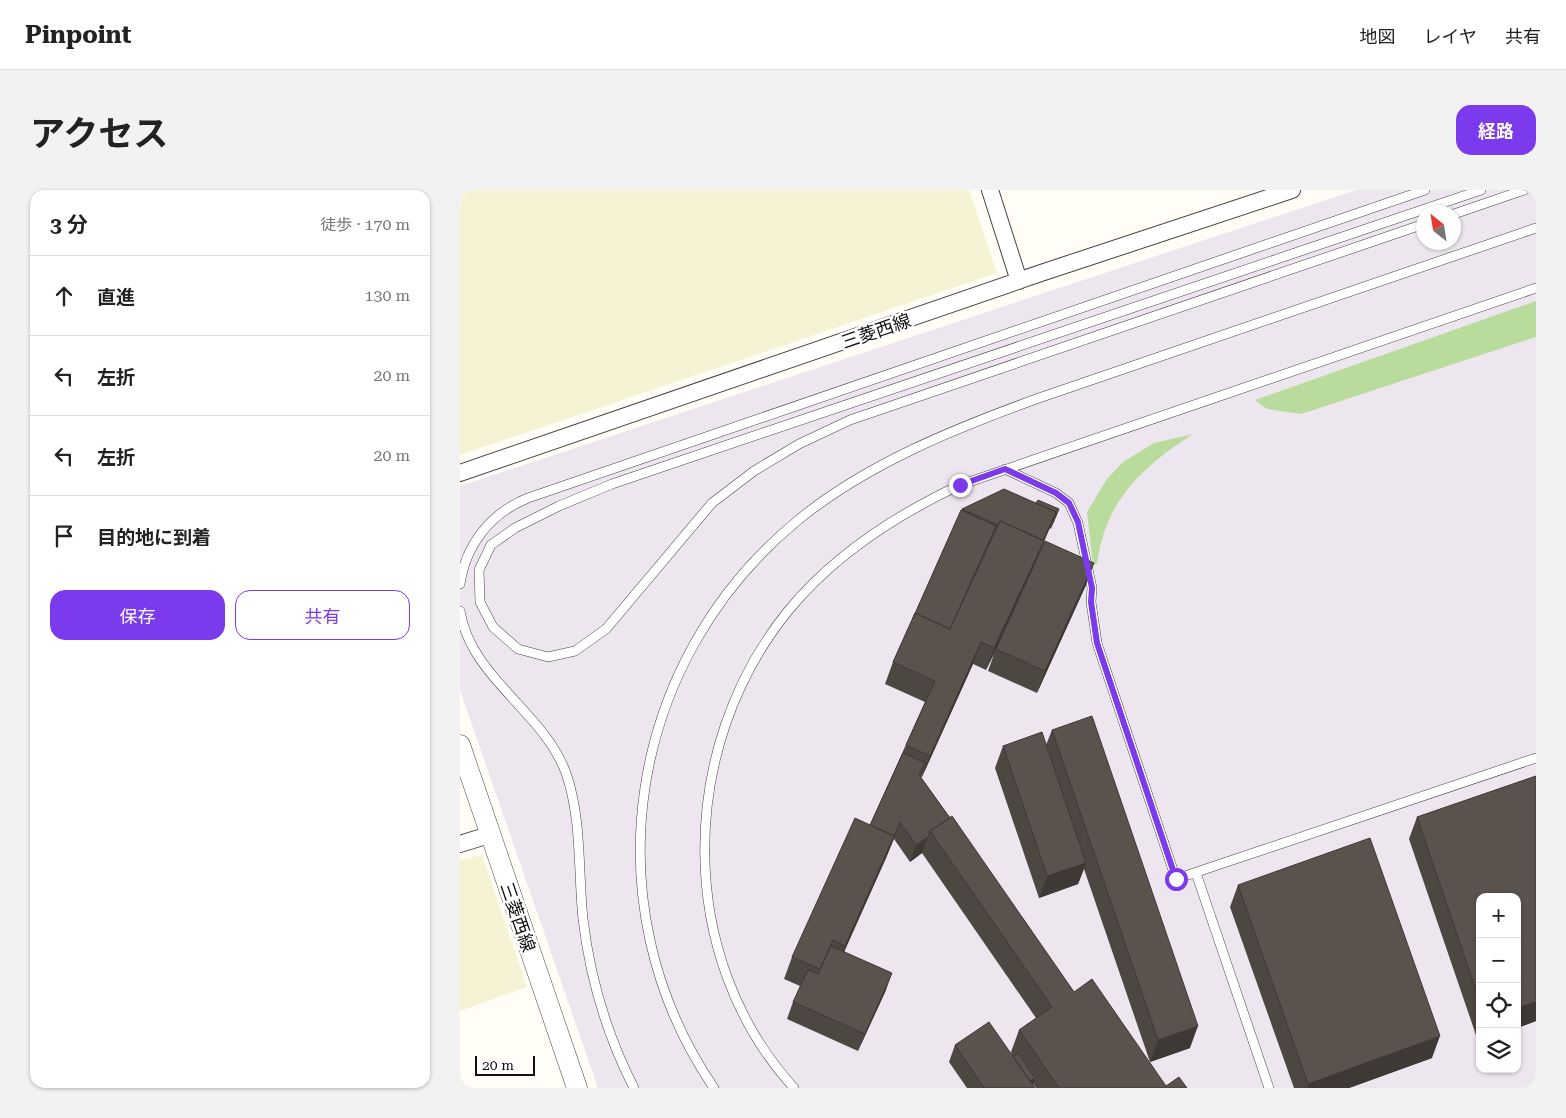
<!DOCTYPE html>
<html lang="ja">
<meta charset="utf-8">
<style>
body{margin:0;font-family:"Roboto Serif","Noto Sans JP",serif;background:#f2f2f2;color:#222}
.controls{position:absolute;right:15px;bottom:15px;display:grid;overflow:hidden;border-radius:10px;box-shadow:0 1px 4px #0004}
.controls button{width:45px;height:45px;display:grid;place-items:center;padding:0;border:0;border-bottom:1px solid #e0e0e0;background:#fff;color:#222;font:25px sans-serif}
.compass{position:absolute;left:956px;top:15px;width:45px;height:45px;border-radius:50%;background:#fff;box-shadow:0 1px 4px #0004;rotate:330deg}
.scale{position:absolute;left:15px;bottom:12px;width:60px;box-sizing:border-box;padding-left:5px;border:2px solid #111;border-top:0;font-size:14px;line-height:18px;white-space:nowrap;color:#111;-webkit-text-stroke:4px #fff;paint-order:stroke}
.stop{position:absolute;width:15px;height:15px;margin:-11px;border:4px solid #7c3aed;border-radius:50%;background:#fff}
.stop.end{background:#7c3aed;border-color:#fff;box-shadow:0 1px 5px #0008}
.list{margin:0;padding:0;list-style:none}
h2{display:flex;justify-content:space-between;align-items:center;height:65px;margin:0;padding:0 20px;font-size:21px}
h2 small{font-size:16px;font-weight:400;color:#767676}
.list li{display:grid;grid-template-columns:32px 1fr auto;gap:15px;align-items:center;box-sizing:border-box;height:80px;padding:0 20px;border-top:1px solid #e0e0e0}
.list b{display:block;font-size:19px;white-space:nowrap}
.list em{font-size:16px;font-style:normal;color:#767676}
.actions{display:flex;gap:10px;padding:15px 20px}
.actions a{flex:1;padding:11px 0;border:1px solid #7c3aed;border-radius:15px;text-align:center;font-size:18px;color:#7c3aed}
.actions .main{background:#7c3aed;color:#fff}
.icon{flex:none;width:28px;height:28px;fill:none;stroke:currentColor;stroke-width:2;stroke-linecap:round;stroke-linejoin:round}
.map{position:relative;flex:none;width:1076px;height:898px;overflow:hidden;border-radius:15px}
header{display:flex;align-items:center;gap:30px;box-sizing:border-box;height:70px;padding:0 25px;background:#fff;border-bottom:1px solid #e0e0e0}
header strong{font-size:24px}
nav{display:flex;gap:28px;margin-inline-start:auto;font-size:18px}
.intro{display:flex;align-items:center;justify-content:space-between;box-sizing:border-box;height:120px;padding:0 30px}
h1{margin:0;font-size:35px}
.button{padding:12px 22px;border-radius:15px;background:#7c3aed;color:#fff;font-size:18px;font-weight:700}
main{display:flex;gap:30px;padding:0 30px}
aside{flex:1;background:#fff;border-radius:15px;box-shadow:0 1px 4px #0004}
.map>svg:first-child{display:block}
</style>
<header>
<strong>Pinpoint</strong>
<nav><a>地図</a><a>レイヤ</a><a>共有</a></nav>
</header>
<div class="intro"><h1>アクセス</h1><a class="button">経路</a></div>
<main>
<aside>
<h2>3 分<small>徒歩 · 170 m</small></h2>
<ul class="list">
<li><svg class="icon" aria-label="ahead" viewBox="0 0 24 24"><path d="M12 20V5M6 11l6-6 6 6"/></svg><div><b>直進</b></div><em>130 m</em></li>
<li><svg class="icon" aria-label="left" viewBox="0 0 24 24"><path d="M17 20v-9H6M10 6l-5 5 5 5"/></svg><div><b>左折</b></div><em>20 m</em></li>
<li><svg class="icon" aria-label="left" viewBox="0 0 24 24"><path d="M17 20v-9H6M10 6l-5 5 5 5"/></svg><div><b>左折</b></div><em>20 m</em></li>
<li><svg class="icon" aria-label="arrive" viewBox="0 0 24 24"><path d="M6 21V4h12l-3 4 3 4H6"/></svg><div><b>目的地に到着</b></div></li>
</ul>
<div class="actions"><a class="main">保存</a><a>共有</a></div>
</aside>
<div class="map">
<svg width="1076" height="898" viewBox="0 0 1076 898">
<rect width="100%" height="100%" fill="#fffdf5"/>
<!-- industrial -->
<path fill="#eee6ef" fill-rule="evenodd" d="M 896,0 L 1076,0 L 1076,898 L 138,898 L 0,500 L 0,296 ZM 964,22 L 994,22 L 994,52 L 964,52 ZM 1020,707 L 1057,707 L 1057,879 L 1020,879 Z"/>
<!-- farmland -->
<path fill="#f6f3d4" d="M 0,0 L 509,0 L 537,83 L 0,265 Z
M 22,665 L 67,797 L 0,821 L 0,670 Z"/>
<!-- forest -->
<path fill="#b9dc9c" d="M 1076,111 L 1076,147 L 841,224 L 807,219 L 795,210 Z
M 733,244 C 682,277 645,311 637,374 L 633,375 L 627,322 L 647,289 L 663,272 L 694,253 Z"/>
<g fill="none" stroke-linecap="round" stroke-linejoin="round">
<!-- service casing -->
<g stroke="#444" stroke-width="10">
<path id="service" d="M 994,24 L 1064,0
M 964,34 L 390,230 L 339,254 L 294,281 L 252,313 L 146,439 L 115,461 L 88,467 L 58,459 L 33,437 L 20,412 L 19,380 L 31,355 L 55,338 L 99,316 L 152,294 L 1021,0
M 545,279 L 596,303 L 609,313 L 618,333 L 632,398 L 631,412 L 637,453 L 716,689 L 1076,568
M 0,394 C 6,354 31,323 68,308 L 965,0
M 0,421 C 11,488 83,521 106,583 C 122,629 118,681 123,729 C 130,788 147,845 174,898
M 736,683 L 809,898
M 254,898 C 129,715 167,471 337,331 C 406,274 496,238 579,208 L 1076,38
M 334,898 C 215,767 217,558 328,421 C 373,366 436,325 500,295 L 1076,98"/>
</g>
<!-- minor casing -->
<g stroke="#444" stroke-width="18">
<path id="minor" d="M 530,0 L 559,91
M 0,283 L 581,83 L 832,0
M 0,654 L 29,645"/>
</g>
<!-- tertiary casing -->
<g stroke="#444" stroke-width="21">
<path id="tertiary" d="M 0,555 L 117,898"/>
</g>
<!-- service -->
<use href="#service" stroke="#fff" stroke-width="9"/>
<!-- minor -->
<use href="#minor" stroke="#fff" stroke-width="16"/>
<!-- tertiary -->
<use href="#tertiary" stroke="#fff" stroke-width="20"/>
</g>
<!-- wall -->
<path fill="#4d4742" d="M 576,313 L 599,319 L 591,339 L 590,338 L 582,354 L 578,365 L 626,395 L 577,503 L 528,481 L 534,464 L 526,480 L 513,474 L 462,587 L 461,587 L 614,802 L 706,896 L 727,898 L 576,898 L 573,894 L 572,894 L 575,898 L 507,898 L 489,872 L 495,855 L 553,867 L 551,862 L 559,840 L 576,828 L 462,663 L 450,672 L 434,649 L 426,668 L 384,761 L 426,800 L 398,861 L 327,829 L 333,812 L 340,796 L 324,789 L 332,767 L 410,635 L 465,512 L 425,494 L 433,472 L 502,319 Z
M 592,540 L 730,858 L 690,872 L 624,679 L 618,694 L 579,708 L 535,578 L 543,556 L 586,555 Z
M 1076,586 L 1076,831 L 1057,838 L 1057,707 L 1020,707 L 1020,850 L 1018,851 L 949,649 L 957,627 Z
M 778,695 L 972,868 L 889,898 L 834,898 L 770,717 Z"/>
<!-- shaded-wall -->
<path fill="#3f3936" d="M 596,322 L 576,372 L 526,480 L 534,458 Z
M 634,373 L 626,395 L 577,503 L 585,481 Z
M 521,452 L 513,474 L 462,587 L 470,566 Z
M 440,632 L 426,668 L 377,778 L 385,756 Z
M 468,647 L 462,663 L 450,672 L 456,655 Z
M 626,673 L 618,694 L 579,708 L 587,686 Z
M 432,783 L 426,800 L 398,861 L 405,844 Z
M 1076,812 L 1076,831 L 1057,838 L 1057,818 Z
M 738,836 L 730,858 L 690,872 L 698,850 Z
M 980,846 L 972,868 L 889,898 L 847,898 L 848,894 Z
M 575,888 L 573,894 L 567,898 L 562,897 Z"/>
<!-- building -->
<path fill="#5a524d" stroke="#3f3936" d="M 544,299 L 596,322 L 583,350 L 540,331 L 538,335 L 502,319 Z
M 578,310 L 599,319 L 593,333 L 592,332 L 596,322 L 576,313 Z
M 501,320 L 536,336 L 490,439 L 455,423 L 453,428 Z
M 540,331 L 584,351 L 534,458 L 521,452 L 470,566 L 446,555 L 475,491 L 433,472 L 455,423 L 490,439 Z
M 585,351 L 634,373 L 585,481 L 536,459 Z
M 632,526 L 738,836 L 698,850 L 592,540 Z
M 582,542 L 626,673 L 587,686 L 543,556 Z
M 443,563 L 465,573 L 459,585 L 490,628 L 470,641 L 468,647 L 456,655 L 440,632 L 434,646 L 410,635 Z
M 1076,586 L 1076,812 L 1057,818 L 1057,707 L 1020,707 L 1020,812 L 957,627 Z
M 492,626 L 614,802 L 632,789 L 706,896 L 719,887 L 727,898 L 599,898 L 559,840 L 592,817 L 470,641 Z
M 395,628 L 434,646 L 385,756 L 373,750 L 360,779 L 332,767 Z
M 910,648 L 980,846 L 848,894 L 778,695 Z
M 371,756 L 432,783 L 405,844 L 333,812 L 348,780 L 358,784 Z
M 529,832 L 575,898 L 524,898 L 495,855 Z
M 558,863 L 575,888 L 570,891 L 553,867 Z"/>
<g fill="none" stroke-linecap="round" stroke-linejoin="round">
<!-- route -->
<path stroke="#7c3aed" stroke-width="6" d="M 500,295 L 545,279 L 596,303 L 609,313 L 618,332 L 632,398 L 631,412 L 637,453 L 716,689"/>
</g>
<g text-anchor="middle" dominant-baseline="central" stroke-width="5" stroke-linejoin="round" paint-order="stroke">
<!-- street labels -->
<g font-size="18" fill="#111" stroke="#fff">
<text transform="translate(416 141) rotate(-19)">三菱西線</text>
<text transform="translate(58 727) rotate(71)">三菱西線</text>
</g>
</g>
</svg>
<div class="controls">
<button>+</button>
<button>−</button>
<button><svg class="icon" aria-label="locate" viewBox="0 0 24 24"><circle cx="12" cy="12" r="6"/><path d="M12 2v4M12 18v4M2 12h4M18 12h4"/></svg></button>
<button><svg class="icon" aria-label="layers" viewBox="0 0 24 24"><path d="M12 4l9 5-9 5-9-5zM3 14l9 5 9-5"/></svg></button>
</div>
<svg class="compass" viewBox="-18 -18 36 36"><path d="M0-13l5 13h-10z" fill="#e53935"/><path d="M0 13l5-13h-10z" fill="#767676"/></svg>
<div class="scale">20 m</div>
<div class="stop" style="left:716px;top:689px"></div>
<div class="stop end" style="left:500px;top:295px"></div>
</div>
</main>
